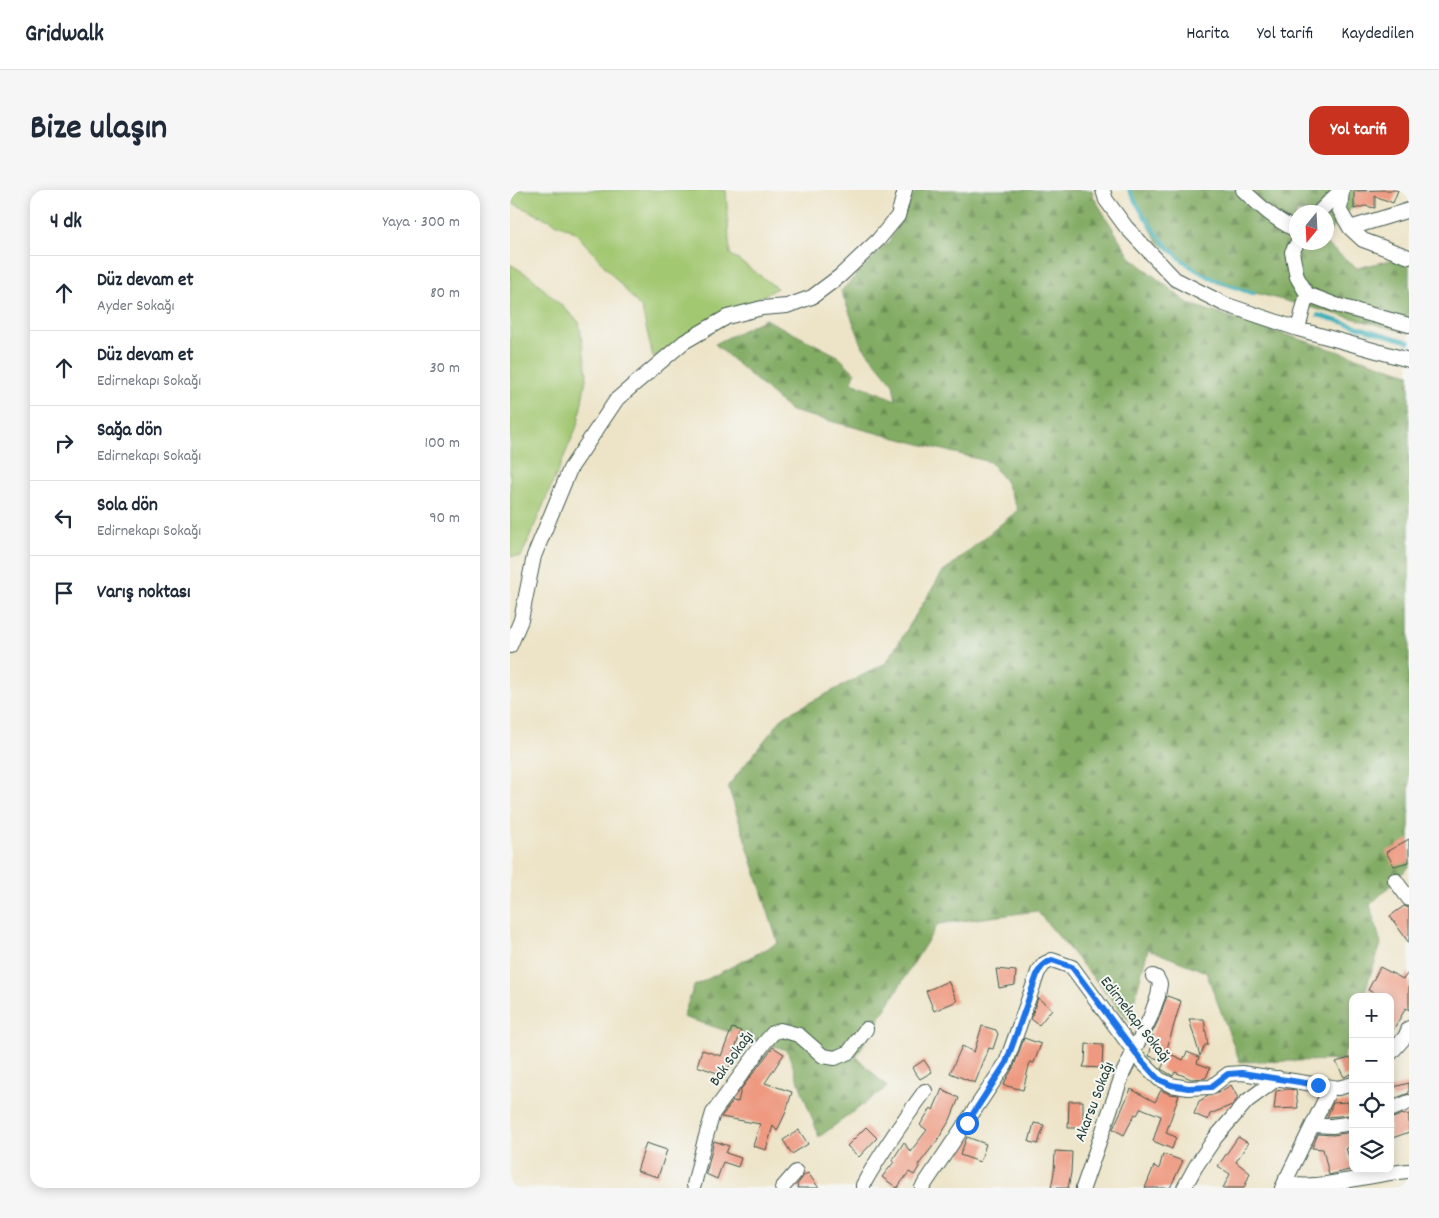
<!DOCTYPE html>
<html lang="tr">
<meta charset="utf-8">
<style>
body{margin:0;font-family:Dekko,sans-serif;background:#f6f6f7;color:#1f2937}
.controls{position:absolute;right:15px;bottom:15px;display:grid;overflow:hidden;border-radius:10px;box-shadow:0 2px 12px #0003}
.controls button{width:45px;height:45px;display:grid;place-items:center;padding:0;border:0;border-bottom:1px solid #e0e1e3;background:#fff;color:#1f2937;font:25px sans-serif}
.compass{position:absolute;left:779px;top:15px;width:45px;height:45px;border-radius:50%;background:#fff;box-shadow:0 2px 12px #0003;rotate:198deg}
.stop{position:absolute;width:15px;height:15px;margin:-11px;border:4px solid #1a73e8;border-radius:50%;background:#fff}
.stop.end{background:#1a73e8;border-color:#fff;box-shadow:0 1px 5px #0008}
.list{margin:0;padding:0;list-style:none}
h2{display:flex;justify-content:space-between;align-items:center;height:65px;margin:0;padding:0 20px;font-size:21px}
h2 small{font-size:16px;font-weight:400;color:#747a83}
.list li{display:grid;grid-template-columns:32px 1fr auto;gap:15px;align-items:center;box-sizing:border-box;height:75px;padding:0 20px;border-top:1px solid #e0e1e3}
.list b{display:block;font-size:19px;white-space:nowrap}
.list p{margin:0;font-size:16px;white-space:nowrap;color:#747a83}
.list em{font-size:16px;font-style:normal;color:#747a83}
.icon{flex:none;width:28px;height:28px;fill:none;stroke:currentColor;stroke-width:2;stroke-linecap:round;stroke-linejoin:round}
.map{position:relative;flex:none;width:899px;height:998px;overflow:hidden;border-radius:15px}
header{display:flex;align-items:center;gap:30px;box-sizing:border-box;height:70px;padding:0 25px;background:#fff;border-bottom:1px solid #e0e1e3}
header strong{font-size:24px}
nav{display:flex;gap:28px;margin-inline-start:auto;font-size:18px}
.intro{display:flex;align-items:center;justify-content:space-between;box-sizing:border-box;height:120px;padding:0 30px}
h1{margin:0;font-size:35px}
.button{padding:12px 22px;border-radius:15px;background:#c8321e;color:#fff;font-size:18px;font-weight:700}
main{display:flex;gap:30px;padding:0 30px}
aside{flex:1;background:#fff;border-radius:15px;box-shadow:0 2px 12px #0003}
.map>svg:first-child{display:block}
</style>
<header>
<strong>Gridwalk</strong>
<nav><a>Harita</a><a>Yol tarifi</a><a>Kaydedilen</a></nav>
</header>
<div class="intro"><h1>Bize ulaşın</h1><a class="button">Yol tarifi</a></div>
<main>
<aside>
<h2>4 dk<small>Yaya · 300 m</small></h2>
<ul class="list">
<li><svg class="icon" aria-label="ahead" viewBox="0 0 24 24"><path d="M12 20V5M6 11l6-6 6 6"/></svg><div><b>Düz devam et</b><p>Ayder Sokağı</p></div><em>80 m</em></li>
<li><svg class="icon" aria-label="ahead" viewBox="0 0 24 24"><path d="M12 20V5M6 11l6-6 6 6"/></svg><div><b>Düz devam et</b><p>Edirnekapı Sokağı</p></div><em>30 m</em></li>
<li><svg class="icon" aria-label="right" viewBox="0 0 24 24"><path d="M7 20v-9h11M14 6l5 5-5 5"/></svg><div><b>Sağa dön</b><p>Edirnekapı Sokağı</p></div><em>100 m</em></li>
<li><svg class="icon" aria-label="left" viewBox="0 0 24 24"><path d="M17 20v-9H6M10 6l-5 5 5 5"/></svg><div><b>Sola dön</b><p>Edirnekapı Sokağı</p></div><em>90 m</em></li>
<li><svg class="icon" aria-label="arrive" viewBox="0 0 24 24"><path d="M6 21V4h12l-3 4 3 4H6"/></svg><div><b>Varış noktası</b></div></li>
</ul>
</aside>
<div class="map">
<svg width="899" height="998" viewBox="0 0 899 998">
<defs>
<pattern id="forest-firs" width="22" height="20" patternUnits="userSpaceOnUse" patternTransform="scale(1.25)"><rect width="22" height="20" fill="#82ac64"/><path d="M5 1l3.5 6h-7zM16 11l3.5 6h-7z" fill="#6a8d53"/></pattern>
</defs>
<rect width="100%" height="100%" fill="#f6f6f2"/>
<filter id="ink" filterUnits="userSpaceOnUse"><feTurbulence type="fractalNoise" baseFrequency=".02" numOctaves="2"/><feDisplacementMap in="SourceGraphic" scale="10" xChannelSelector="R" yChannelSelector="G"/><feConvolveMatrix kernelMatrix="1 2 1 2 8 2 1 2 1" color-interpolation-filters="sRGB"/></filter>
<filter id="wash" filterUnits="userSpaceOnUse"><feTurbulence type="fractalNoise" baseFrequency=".0096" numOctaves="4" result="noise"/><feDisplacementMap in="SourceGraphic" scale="20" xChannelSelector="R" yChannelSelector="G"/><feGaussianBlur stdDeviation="1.12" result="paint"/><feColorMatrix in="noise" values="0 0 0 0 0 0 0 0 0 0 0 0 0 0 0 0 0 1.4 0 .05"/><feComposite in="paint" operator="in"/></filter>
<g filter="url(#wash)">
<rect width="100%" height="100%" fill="#ede4c8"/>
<!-- grass -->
<path fill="#a3c872" stroke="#618253" d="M 0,0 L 216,0 L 220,64 L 267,98 L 143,167 L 132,119 L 65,42 L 0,12 Z
M 0,74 L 21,87 L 69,132 L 77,183 L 68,234 L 11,367 L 0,366 Z"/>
<!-- forest -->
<path fill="url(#forest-firs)" stroke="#50744c" d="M 406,0 L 582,0 L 583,6 L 620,67 L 679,114 L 899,184 L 899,677 L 860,715 L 871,754 L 853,807 L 843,807 L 843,839 L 832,870 L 730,872 L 696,782 L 638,759 L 619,830 L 527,721 L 428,734 L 346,866 L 377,897 L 309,947 L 277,860 L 173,827 L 184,796 L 268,753 L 218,596 L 274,526 L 376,473 L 432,383 L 508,320 L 495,291 L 480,272 L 281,221 L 205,154 L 255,129 L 328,166 L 345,183 L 342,192 L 386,210 L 383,194 L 353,157 L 331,101 L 380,50 Z
M 619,0 L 858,0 L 817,44 L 816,22 L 786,22 L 786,52 L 815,53 L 847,78 L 899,66 L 899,143 L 707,93 L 648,52 Z"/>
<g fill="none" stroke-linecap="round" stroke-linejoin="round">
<!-- stream -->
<path stroke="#41b1ba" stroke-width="4" d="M 619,0 C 636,32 660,67 693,84 C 708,92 727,98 744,104
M 808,125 L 899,152"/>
</g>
<g id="blocks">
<!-- building -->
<path fill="#ee9980" d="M 874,0 L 888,0 L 883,13 L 865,6 L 865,18 L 855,16 L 844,19 L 844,1 Z
M 899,649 L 899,672 L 884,676 L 876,662 Z
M 894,716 L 899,718 L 899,753 L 880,726 Z
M 870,777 L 893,789 L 899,782 L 899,820 L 896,818 L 880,845 L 880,807 L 872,807 L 858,800 Z
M 486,779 L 506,781 L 505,795 L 489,798 Z
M 438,791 L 447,811 L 424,821 L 416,801 Z
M 657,806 L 671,811 L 656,862 L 673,870 L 677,862 L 689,867 L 687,873 L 700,878 L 696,888 L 681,889 L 665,882 L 663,886 L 651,879 L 655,871 L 639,866 L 644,846 L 641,845 L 648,831 Z
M 528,808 L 542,819 L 529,835 L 521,829 Z
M 679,829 L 694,829 L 698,855 L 695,855 L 690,866 Z
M 472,836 L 486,840 L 488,844 L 483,859 L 479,858 L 465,893 L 440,883 L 452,856 L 464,862 Z
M 222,838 L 231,841 L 216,886 L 187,876 L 192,860 L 211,866 Z
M 514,848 L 531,854 L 524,873 L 520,872 L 513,900 L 493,895 L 504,876 Z
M 576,854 L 593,855 L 592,878 L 573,877 L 575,872 Z
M 263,857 L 274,864 L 255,893 L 282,902 L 276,922 L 267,941 L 263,936 L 256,960 L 243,956 L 250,934 L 211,927 L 223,911 L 228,912 L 231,899 Z
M 843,867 L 843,883 L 834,887 L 826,872 Z
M 414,870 L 422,882 L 410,889 L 402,878 Z
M 899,893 L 899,903 L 884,909 L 880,904 L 880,898 Z
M 721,895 L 728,908 L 722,915 L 700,924 L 698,930 L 684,924 L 689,911 L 698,906 L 706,904 Z
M 432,899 L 434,901 L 449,908 L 440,930 L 427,951 L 409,974 L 409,977 L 404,985 L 399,982 L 387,998 L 372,987 L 384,972 L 382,971 L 394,952 L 400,962 L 417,940 L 410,935 L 421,918 L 423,920 Z
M 621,899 L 645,912 L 651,900 L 659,904 L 669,905 L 656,943 L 666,947 L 662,959 L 643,951 L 651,926 L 631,918 L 627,925 L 625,924 L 614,945 L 603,939 Z
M 778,899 L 786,900 L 788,918 L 764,919 L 766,901 Z
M 559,911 L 573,911 L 573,938 L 558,938 Z
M 838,912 L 840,925 L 817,927 L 823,913 Z
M 893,924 L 894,925 L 899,924 L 899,942 L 880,949 L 880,929 Z
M 524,933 L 534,935 L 528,954 L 519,952 Z
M 356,937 L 367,948 L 349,967 L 337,956 Z
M 289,940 L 298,954 L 282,964 L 273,950 Z
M 842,942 L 840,958 L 836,958 L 843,979 L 819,985 L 813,959 L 802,958 L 808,944 L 823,945 Z
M 457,947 L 476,954 L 470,972 L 450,965 Z
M 728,947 L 738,953 L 726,972 L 740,983 L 734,998 L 713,998 L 720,984 L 708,976 Z
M 204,951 L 219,956 L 216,963 L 231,968 L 228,977 L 213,972 L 207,989 L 196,984 Z
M 136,953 L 157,960 L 148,987 L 127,981 Z
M 545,961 L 562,962 L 561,983 L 558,998 L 541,998 L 544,982 Z
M 653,964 L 673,971 L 660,998 L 635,998 L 644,976 L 649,979 Z
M 298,983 L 309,998 L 288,998 L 287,995 L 294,985 Z"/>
</g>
</g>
<g filter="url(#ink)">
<use href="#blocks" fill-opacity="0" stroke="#3e564a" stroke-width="1"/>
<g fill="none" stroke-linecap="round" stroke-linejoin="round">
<!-- street casing -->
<g stroke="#3e564a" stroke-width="16">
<path id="street" d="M 593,0 L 596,10 L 616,37 L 665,89 L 714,114 L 788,139 L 899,170
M 733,0 C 750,16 765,30 786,40
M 832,0 L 830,21 L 840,38 L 899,20
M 809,22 L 831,0
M 840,38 L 853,50 L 899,67
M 788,52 L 782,62 L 787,87 L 797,104 L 826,115 L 899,135
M 788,139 L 797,104
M 0,456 L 11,430 L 24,366 L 60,279 L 107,209 L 174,152 L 217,127 L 252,118 L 277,116 L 302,107 L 330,86 L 368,50 L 388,26 L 395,0
M 885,690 L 899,709
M 880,864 L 895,847 L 899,838
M 880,920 L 899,912
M 803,935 L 822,936 L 843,933
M 776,988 C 779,991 782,994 786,995 C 819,998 864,983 899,981
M 184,995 L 194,953 L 203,923 L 255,852 L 263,843 L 270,840 L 278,842 L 289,845 L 313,866 L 325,868 L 339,862 L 356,839
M 272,998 L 286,982
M 353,998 L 353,995 C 371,962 393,931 415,901
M 412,998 L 496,873 L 506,845 L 528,782 L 534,774 L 542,770 L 562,777 L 631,871 L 649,889 L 661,895 L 678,898 L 701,897 L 718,884 L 732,883 L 828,898 L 843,894
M 573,998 L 613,883 L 640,828 L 648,806 L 650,794 L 647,788 L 643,786
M 674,998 L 686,976 L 705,948 L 737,911 L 768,888
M 772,998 L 821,897"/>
</g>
<!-- street -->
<use href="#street" stroke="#fff" stroke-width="14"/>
</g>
</g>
<g fill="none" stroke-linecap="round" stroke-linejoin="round" filter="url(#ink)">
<!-- route -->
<path stroke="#1a73e8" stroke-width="6" d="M 457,933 L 496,873 L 506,845 L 528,782 L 534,774 L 542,770 L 562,777 L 631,870 L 648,889 L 661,895 L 678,898 L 701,897 L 718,884 L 732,883 L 808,895"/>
</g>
<g text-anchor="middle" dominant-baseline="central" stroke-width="4" stroke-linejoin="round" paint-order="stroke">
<!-- street labels -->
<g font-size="16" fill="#1f3d34" stroke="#f6f6f2">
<text transform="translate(625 830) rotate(52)">Edirnekapı Sokağı</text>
<text transform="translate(222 869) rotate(-54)">Bak Sokağı</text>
<text transform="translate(585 912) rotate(-69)">Akarsu Sokağı</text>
</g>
</g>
</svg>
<div class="controls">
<button>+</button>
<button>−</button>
<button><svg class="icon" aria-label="locate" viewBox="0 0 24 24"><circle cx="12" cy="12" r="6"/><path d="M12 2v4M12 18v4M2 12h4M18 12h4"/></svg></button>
<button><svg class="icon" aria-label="layers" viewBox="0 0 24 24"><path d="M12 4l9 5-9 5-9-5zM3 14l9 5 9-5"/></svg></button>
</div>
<svg class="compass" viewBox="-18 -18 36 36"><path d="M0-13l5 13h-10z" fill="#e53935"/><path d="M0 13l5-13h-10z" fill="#747a83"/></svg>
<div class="stop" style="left:457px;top:933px"></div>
<div class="stop end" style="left:808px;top:895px"></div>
</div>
</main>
